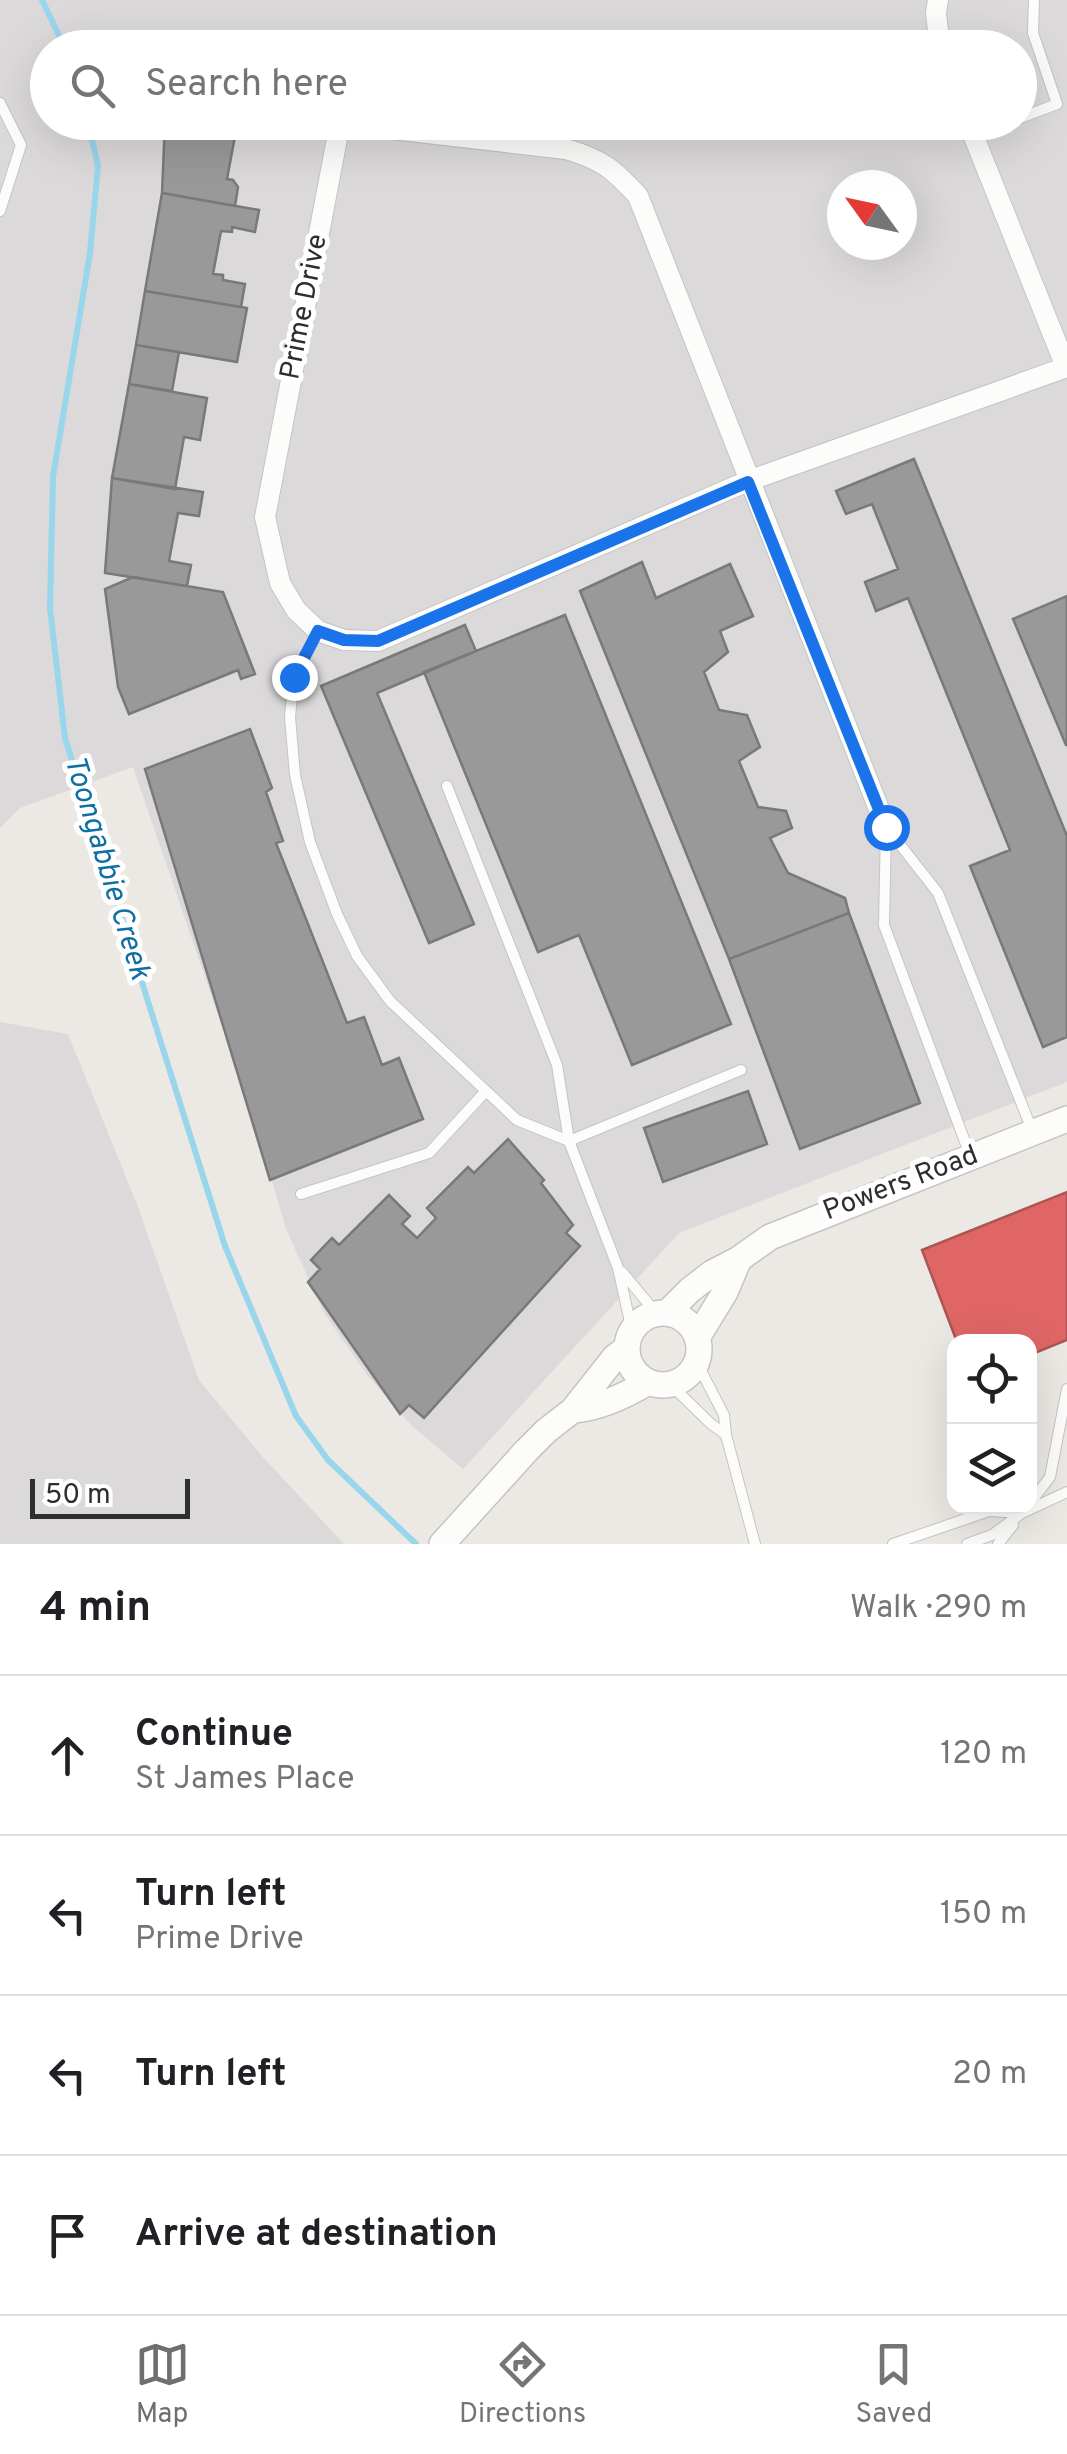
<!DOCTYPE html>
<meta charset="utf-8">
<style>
body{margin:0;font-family:Overpass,sans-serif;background:#f2f2f2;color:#202124}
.controls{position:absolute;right:30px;bottom:30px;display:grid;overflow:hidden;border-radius:20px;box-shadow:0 10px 40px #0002}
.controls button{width:90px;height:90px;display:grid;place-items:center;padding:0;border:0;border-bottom:2px solid #e0e0e0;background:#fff;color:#202124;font:50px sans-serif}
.compass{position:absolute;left:827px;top:170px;width:90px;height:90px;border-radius:50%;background:#fff;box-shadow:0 10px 40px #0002;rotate:303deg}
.scale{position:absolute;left:30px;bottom:25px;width:160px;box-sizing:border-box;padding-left:10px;border:5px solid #2e2e2e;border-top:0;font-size:28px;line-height:35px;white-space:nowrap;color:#2e2e2e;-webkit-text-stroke:8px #fff;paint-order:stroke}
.stop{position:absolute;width:30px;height:30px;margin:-22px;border:8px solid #1a73e8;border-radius:50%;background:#fff}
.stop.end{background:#1a73e8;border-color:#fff;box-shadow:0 2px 10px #0008}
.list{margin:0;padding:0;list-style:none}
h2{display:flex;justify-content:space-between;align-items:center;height:130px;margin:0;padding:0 40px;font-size:42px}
h2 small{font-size:32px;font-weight:400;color:#757577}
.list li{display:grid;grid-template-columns:65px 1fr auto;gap:30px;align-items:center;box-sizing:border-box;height:160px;padding:0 40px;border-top:2px solid #e0e0e0}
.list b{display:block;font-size:38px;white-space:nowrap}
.list p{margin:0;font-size:32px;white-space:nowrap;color:#757577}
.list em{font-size:32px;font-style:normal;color:#757577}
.icon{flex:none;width:55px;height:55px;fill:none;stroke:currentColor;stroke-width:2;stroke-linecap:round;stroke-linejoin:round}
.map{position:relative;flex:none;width:1067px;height:1544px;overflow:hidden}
.search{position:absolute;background:#fff;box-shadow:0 10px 40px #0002;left:30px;right:30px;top:30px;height:110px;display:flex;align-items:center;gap:25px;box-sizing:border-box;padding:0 35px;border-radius:55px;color:#757577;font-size:38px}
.sheet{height:770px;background:#fff}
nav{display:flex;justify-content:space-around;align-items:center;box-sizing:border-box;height:140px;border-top:2px solid #e0e0e0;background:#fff;font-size:28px;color:#757577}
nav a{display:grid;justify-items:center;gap:5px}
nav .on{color:#706f6e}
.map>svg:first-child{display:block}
</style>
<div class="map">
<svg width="1067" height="1544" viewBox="0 0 1067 1544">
<rect width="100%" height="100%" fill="#ece8e4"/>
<!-- industrial -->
<path fill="#dcd9db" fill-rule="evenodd" d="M 0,0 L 1067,0 L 1067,1082 L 679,1233 L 463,1469 L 412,1426 L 367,1375 L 324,1313 L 286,1229 L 256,1126 L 133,767 L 20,808 L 0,828 ZM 48,48 L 1020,48 L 1020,122 L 48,122 ZM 842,185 L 902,185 L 902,245 L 842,245 Z
M 0,1022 L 68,1034 L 138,1207 L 199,1380 L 261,1455 L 344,1544 L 0,1544 Z"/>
<!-- shops -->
<path fill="#e06666" stroke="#ab5555" stroke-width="2.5" d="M 1067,1192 L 1067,1340 L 1030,1355 L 1030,1342 L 957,1342 L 922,1250 Z"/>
<!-- industry -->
<path fill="#999" stroke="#797979" stroke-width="2.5" d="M 165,122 L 248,122 L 247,132 L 240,137 L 235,136 L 227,179 L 233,180 L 238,187 L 235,206 L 162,193 Z
M 162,193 L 259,210 L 255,232 L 232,227 L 232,232 L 221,231 L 213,274 L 223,275 L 223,280 L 245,284 L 241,307 L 145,291 Z
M 145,291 L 247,308 L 237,362 L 136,345 Z
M 136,345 L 179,352 L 172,391 L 129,384 Z
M 129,384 L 207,398 L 200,440 L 184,437 L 175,489 L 112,478 Z
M 914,459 L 1067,836 L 1067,1037 L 1043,1047 L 970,866 L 1010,850 L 908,598 L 876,611 L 865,582 L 898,569 L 872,504 L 846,514 L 836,491 Z
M 112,478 L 203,492 L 199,516 L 178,513 L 169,561 L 191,565 L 187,586 L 105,573 Z
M 642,562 L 656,598 L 730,564 L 753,616 L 720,631 L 728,652 L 704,672 L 719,710 L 747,715 L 760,747 L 739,761 L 758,807 L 786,811 L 792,828 L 770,838 L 788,873 L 845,898 L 849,913 L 729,959 L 580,591 Z
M 133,577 L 223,592 L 255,674 L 241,679 L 238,670 L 129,714 L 118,687 L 105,589 Z
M 1067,596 L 1067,745 L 1066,745 L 1013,619 Z
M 565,615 L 731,1024 L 632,1065 L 579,935 L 538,952 L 424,672 Z
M 465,625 L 476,651 L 377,693 L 474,924 L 429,943 L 321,686 Z
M 250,729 L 272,788 L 266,792 L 283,841 L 276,843 L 347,1023 L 364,1017 L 382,1065 L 399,1058 L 423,1119 L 270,1180 L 145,769 Z
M 849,913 L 920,1103 L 800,1149 L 729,959 Z
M 748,1091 L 767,1144 L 663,1182 L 644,1128 Z
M 508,1139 L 544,1180 L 541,1183 L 573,1225 L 566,1233 L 580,1246 L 424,1418 L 409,1405 L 400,1414 L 308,1282 L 320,1269 L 311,1260 L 332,1238 L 339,1245 L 389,1195 L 410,1216 L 402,1224 L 417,1238 L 436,1218 L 427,1208 L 468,1167 L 474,1173 Z"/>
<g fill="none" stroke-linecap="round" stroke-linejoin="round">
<!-- stream -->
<path stroke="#99d6ec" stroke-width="6" d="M 42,0 L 65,48
M 88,122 L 98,166 L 90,253 L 53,477 L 50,608 L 65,738 L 225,1246 L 296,1416 L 328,1460 L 416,1544"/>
<!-- service casing -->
<g stroke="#c5c4c5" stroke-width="12">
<path id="service" d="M 0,103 L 21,145 L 0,211
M 1020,118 L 1057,104 L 1033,33 L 1034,0
M 973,135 L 1008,122
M 318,632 L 294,677 L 290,717 L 295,775 L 310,842 L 337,914 L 357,956 L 390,1001 L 517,1120 L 569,1141 L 741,1070
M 447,786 L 557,1065 L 569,1141 L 618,1268 L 632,1331
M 886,827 L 884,925 L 970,1155
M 887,828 L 938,893 L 1032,1130
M 301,1194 L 429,1153 L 486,1091
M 622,1272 L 657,1314
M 696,1361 L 724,1415 L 726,1435 L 755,1544
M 670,1384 L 710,1423 L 726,1435
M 1030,1503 L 1050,1477 L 1067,1389
M 893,1544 L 989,1511 L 1022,1513
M 967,1544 L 992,1535 L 1022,1513 L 1067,1492
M 998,1544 L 1013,1525"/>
</g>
<!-- minor casing -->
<g stroke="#c5c4c5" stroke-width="22">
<path id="minor" d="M 938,0 L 936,13 L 940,48
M 968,122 L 1066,367
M 886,827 L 638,196 C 613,169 603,160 566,149 L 340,123 L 265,517 L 280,583 L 296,610 L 318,631 L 344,640 L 378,641 L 748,481 L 1067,367"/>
</g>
<!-- tertiary casing -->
<g stroke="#c5c4c5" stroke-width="28">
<path id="tertiary" d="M 667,1313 L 690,1290 L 712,1273 L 739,1259 L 770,1237 L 1067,1119
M627 1349a36 36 0 1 1 72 0a36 36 0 1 1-72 0Z
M 697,1338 L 725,1292 L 739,1259
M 573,1410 C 600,1408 625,1396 648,1382
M 442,1544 L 527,1450 L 546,1431 L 573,1410 L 615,1357 L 627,1348"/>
</g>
<!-- service -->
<use href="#service" stroke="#fcfcfb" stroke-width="10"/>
<!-- minor -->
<use href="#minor" stroke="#fcfcfb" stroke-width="20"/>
<!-- tertiary -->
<use href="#tertiary" stroke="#fcfcfb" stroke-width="25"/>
</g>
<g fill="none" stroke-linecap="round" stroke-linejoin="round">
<!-- route -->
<path stroke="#1a73e8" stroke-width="12" d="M 294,677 L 318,631 L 344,640 L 378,641 L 748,482 L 886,827"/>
</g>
<g text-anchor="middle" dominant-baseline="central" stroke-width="10" stroke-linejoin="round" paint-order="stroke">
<!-- street labels -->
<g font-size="28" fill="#2e2e2e" stroke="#fff">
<text transform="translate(305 307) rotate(-79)">Prime Drive</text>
<text transform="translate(901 1184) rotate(-21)">Powers Road</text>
</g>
<!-- water labels -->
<g font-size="30" font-style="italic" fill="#0d6fa3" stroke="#fff">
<text transform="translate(106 868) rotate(73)">Toongabbie Creek</text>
</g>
</g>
</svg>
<div class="controls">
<button><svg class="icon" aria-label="locate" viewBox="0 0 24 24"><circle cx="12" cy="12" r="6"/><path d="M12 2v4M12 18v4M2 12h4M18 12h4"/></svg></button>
<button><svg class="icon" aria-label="layers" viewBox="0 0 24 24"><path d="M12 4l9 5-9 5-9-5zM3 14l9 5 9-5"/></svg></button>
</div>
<svg class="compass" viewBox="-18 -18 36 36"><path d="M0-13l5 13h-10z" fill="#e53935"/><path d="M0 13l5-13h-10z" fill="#757577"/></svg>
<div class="scale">50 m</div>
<div class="stop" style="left:886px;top:827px"></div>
<div class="stop end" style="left:294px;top:677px"></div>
<div class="search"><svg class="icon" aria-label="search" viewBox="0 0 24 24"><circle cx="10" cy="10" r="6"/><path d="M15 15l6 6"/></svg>Search here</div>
</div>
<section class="sheet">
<h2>4 min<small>Walk · 290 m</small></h2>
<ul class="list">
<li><svg class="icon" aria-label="ahead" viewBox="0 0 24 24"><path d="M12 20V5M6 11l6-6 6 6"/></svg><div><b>Continue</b><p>St James Place</p></div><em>120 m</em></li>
<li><svg class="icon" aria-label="left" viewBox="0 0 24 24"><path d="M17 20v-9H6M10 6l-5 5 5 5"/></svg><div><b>Turn left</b><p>Prime Drive</p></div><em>150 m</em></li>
<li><svg class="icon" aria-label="left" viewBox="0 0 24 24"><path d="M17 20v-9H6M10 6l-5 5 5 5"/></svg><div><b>Turn left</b></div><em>20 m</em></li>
<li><svg class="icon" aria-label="arrive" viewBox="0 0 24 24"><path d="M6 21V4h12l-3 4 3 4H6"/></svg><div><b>Arrive at destination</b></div></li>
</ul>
</section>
<nav>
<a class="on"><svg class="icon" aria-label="map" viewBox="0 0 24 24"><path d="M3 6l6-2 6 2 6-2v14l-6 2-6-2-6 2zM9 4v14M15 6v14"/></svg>Map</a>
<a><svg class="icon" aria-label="directions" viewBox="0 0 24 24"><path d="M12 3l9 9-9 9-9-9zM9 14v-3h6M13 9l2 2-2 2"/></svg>Directions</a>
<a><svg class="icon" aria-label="saved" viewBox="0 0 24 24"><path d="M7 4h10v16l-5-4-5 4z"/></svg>Saved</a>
</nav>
